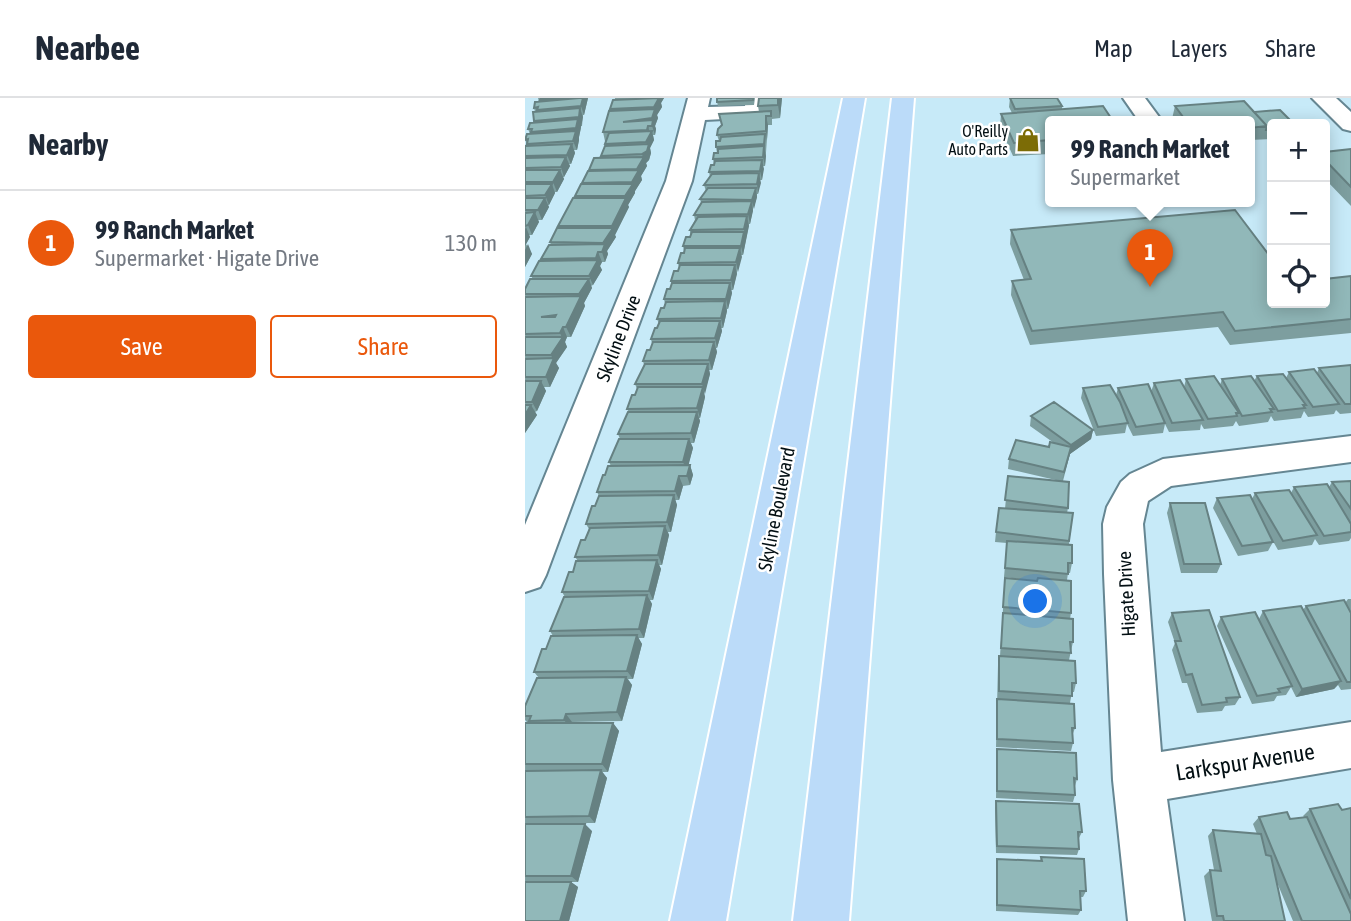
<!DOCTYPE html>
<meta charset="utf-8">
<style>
body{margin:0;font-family:"Asap Condensed",sans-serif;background:#f2f2f3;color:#1f2937}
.controls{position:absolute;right:21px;top:21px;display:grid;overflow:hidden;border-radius:7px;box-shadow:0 4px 18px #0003}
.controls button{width:63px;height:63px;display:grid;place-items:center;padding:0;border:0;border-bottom:2px solid #e0e1e3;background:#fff;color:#1f2937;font:35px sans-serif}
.you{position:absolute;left:511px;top:504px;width:24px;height:24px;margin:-18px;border:5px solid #fff;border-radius:50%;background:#1a73e8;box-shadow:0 0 0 10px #1a73e833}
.badge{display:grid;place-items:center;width:46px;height:46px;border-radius:50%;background:#ea580c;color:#fff;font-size:23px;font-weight:700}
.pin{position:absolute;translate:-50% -58px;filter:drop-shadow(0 2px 4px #0008)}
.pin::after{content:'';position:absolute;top:37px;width:24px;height:21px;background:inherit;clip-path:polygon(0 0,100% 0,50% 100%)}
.popup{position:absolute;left:520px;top:18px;width:210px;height:91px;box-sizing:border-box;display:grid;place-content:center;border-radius:7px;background:#fff;filter:drop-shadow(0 2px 5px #0005);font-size:23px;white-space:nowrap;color:#747a83}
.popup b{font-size:26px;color:#1f2937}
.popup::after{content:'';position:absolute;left:50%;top:100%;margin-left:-14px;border:14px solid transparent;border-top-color:#fff}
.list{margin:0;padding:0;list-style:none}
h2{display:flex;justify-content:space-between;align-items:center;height:91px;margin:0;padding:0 28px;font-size:30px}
h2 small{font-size:23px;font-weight:400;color:#747a83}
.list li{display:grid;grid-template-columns:46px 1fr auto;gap:21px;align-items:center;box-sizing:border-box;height:105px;padding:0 28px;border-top:2px solid #e0e1e3}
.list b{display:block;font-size:26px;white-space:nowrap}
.list p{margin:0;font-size:23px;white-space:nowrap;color:#747a83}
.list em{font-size:23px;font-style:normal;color:#747a83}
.actions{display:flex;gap:14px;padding:21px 28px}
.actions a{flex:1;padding:16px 0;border:2px solid #ea580c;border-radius:7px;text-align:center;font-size:24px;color:#ea580c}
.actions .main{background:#ea580c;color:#fff}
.icon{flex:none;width:38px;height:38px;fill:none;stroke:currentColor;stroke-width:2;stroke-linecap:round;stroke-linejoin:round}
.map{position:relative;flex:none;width:826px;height:823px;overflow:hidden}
header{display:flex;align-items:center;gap:42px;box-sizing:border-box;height:98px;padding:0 35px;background:#fff;border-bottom:2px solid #e0e1e3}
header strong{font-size:33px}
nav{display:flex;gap:38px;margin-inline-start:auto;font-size:24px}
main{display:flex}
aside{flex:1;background:#fff}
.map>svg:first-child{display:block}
</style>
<header>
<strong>Nearbee</strong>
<nav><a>Map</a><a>Layers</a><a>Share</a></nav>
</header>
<main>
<aside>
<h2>Nearby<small></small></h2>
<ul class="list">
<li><span class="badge">1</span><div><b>99 Ranch Market</b><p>Supermarket · Higate Drive</p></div><em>130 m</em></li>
</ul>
<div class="actions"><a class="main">Save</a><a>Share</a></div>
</aside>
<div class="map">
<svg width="826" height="823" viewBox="0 0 826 823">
<rect width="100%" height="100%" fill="#c7eaf8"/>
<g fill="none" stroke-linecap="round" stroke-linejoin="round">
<!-- minor casing -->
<g stroke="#658692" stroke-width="4">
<path id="minor" d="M 163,0 L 185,0 L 183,9 L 220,8 L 221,0 L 243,0 L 238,19 L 180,22 L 167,83 L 21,477 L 15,489 L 0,494 L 0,427 L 141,83 Z
M 598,0 L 620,0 L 637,23 L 614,23 Z
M 787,0 L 811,0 L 826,14 L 826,33 L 818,31 Z
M 826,338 L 826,364 L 646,388 L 623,403 L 618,426 L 636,654 L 826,624 L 826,670 L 642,701 L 659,823 L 603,823 L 588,682 L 579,476 L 578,426 L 582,409 L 596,384 L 605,376 L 638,361 Z"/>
</g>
<!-- major casing -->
<g stroke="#fff" stroke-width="4">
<path id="major" d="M 318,0 L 340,0 L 201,823 L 145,823 Z
M 367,0 L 389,0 L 324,823 L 268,823 Z"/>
</g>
<!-- minor -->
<use href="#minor" fill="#fff" fill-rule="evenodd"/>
<!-- major -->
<use href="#major" fill="#bbdbf9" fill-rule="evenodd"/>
</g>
<!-- wall -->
<path fill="#7d9e9f" d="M 13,0 L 63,0 L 59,17 L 58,17 L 57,28 L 55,28 L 56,30 L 54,39 L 54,42 L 52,52 L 49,52 L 50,55 L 46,66 L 44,66 L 45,68 L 39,79 L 38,79 L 39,81 L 32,94 L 30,94 L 30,95 L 24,107 L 23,107 L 24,109 L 17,122 L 13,122 L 14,124 L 7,137 L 4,137 L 5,139 L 1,146 L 7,156 L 0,169 L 0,48 L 2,48 L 0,40 L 5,36 L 3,31 L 10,25 L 10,14 L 9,10 L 14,4 Z
M 90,0 L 139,0 L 136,5 L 137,9 L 132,17 L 133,20 L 130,28 L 131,31 L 130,37 L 128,37 L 129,42 L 125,50 L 126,55 L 124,62 L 121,65 L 122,68 L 116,78 L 117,82 L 110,93 L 110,95 L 103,107 L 104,109 L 90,137 L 91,139 L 82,153 L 83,156 L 80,164 L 77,164 L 75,168 L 77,172 L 68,187 L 66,188 L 67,190 L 59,205 L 60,208 L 46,239 L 42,239 L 40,244 L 42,249 L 31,265 L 34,270 L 25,289 L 19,289 L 21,293 L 12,313 L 10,314 L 12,317 L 0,335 L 0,191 L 8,181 L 6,178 L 17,163 L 16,161 L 26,147 L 25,144 L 34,130 L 33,128 L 50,100 L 50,98 L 58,86 L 57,85 L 64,73 L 64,72 L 76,60 L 76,58 L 81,48 L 78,34 L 86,13 L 85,11 L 90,2 Z
M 230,0 L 229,7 L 193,8 L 192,4 Z
M 257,0 L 255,20 L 247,21 L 247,27 L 243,27 L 240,68 L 238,68 L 237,82 L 235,82 L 233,96 L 232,96 L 232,99 L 228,111 L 225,126 L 224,126 L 218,157 L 216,157 L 208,192 L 206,192 L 207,195 L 203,211 L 202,211 L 202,213 L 198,230 L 196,230 L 197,233 L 192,250 L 191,250 L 192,254 L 187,272 L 184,272 L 185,276 L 179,296 L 180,299 L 175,320 L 174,320 L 175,323 L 169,345 L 166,345 L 168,350 L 163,367 L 165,367 L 168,377 L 165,387 L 158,388 L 154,402 L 150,402 L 152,407 L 146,434 L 143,434 L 144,437 L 137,467 L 134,467 L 136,471 L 128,502 L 125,502 L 127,506 L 119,540 L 113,540 L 117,546 L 108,581 L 103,581 L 107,587 L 97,623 L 47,624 L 47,625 L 88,625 L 94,633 L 83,674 L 77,674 L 82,680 L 70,725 L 0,725 L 0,625 L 3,625 L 0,622 L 0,608 L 14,580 L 9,574 L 28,538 L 25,533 L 40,499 L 37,494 L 53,463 L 50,459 L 60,442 L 64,431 L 61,426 L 70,408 L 74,398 L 72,394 L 86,368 L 84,364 L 95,341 L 93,336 L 104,314 L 102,311 L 112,291 L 110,286 L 119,267 L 118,263 L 125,252 L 127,246 L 126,241 L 134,226 L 132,221 L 140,206 L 139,201 L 145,191 L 147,186 L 146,183 L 153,173 L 154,170 L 153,165 L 159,153 L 158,148 L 165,139 L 165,132 L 170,122 L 169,117 L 176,105 L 175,101 L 181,93 L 179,87 L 185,79 L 184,74 L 189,67 L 188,61 L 192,55 L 191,49 L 194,43 L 192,37 L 197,27 L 194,16 L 234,14 L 233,8 Z
M 485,0 L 537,8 L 537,11 L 525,23 L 525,56 L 488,58 L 475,29 L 476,16 L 487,15 L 484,9 Z
M 650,8 L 729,14 L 747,26 L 747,41 L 725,42 L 725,23 L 648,23 L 647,21 Z
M 826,51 L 826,108 L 800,81 L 800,54 Z
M 486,132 L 747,205 L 826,178 L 826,235 L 705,247 L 693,229 L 505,247 L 486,197 L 487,183 L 499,182 L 485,146 Z
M 826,267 L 826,315 L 815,316 L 811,312 L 809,316 L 783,319 L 779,313 L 776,320 L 749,323 L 746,318 L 743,324 L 714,328 L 711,323 L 708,328 L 679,331 L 676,326 L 675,332 L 644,334 L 640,326 L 638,335 L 608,338 L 602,326 L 600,335 L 571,338 L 556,300 L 558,290 L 591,297 L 593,290 L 626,294 L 629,285 L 659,289 L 661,281 L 695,287 L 697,281 L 729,283 L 732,278 L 761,280 L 764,274 L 792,275 L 794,270 Z
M 506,318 L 568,332 L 566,341 L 545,356 L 538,383 L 543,410 L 542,415 L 548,415 L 544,446 L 547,465 L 545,475 L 543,475 L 542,482 L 546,515 L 545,521 L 548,544 L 544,562 L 551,585 L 549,594 L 547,594 L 545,605 L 550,630 L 547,638 L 548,645 L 546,653 L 471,649 L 473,567 L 475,558 L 480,480 L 512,483 L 479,479 L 482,445 L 470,444 L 471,434 L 480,411 L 483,378 L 535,383 L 483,371 L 484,361 L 524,349 L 529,345 L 505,328 Z
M 826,383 L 826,440 L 824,443 L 794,447 L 790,441 L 787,447 L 753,452 L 745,438 L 748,444 L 743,453 L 713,458 L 688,410 L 692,400 L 727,401 L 730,395 L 766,395 L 769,389 L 804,389 L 807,384 Z
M 645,405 L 696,466 L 692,475 L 656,475 L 642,415 Z
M 823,501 L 826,501 L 826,591 L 816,592 L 813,587 L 809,591 L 771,599 L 766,589 L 761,597 L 752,598 L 749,603 L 727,606 L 692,528 L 696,519 L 734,521 L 738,513 L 778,512 L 781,508 L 820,505 Z
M 647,515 L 715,599 L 710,607 L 700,608 L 697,613 L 672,615 L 662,585 L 657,585 L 647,552 L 650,545 L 643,524 Z
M 472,651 L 552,681 L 550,688 L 550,697 L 548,704 L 471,700 Z
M 471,703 L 557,734 L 554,740 L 554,751 L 552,757 L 471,755 L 470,710 Z
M 826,710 L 826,823 L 768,823 L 751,782 L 760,823 L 687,823 L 679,778 L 685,772 L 689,772 L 683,738 L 688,732 L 732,736 L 728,726 L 734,719 L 765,721 L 779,719 L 778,718 L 785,711 L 817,712 Z
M 0,726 L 67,733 L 53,784 L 46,784 L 53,789 L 44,823 L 0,823 Z
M 516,759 L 561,793 L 558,799 L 555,799 L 556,812 L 553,817 L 471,813 L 471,768 L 472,761 L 515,763 Z"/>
<!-- shaded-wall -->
<path fill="#668182" d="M 58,0 L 63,0 L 59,17 L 56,8 Z
M 132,0 L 139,0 L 136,5 L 137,9 L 132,17 L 133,20 L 130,28 L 131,31 L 130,37 L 127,28 L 123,28 L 125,36 L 127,33 L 129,42 L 125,50 L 126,55 L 124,62 L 121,65 L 122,68 L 116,78 L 117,82 L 110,93 L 110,95 L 103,107 L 104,109 L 90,137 L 91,139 L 82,153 L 83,156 L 80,164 L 77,154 L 79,148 L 78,145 L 88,130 L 87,128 L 101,101 L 100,98 L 107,86 L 107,84 L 113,75 L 112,71 L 118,60 L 117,56 L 123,50 L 121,44 L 124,38 L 122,32 L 100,33 L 130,12 L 129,9 Z
M 253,0 L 257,0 L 255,20 L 253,7 Z
M 55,10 L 58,19 L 54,39 L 54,42 L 52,52 L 48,43 L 10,44 L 6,34 L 13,32 L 9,23 Z
M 241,18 L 243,27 L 242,42 L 241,33 Z
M 47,46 L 50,55 L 46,66 L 42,57 Z
M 239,48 L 241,58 L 240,68 L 238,59 Z
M 41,59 L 45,68 L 39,79 L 36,69 Z
M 237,62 L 239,71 L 237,82 L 235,73 Z
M 35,72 L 39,81 L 32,94 L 28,84 Z
M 234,75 L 236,85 L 233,96 L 232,86 Z
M 27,86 L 30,95 L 24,107 L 20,97 Z
M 231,90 L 232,99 L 229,111 L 227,102 Z
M 20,100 L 24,109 L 17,122 L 13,112 Z
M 227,103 L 228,113 L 225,126 L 223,116 Z
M 10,114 L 14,124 L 7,137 L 3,127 Z
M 222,118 L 224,128 L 218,157 L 216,148 Z
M 1,129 L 5,139 L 0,148 L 0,131 Z
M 3,146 L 7,156 L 0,169 L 0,152 Z
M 215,150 L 217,159 L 213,174 L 211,164 Z
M 73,154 L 77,164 L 75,168 L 77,172 L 68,187 L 64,178 L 72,164 L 71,160 Z
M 210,167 L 212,176 L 208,192 L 206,182 Z
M 64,181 L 67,190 L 59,205 L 60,208 L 46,239 L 41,229 L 56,199 L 54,196 Z
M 205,185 L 207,195 L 203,211 L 201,201 Z
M 200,203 L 202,213 L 198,230 L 196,220 Z
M 195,223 L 197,233 L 192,250 L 190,240 Z
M 38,229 L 42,239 L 40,244 L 42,249 L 31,265 L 34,270 L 25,289 L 21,279 L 28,262 L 26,257 L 37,240 L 35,235 Z
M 189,244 L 192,254 L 187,272 L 184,262 Z
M 183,266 L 185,276 L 180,296 L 177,286 Z
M 16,283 L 21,293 L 12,313 L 7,304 Z
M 178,289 L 180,299 L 175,320 L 172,310 Z
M 6,307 L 12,317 L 0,335 L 0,317 Z
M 172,314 L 175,323 L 169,345 L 166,335 Z
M 568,332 L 566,341 L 545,356 L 537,383 L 546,347 Z
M 164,341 L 168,350 L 162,373 L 158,364 Z
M 165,367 L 168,377 L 165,387 L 162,378 Z
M 154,378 L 158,388 L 154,402 L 150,393 Z
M 149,397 L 152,407 L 146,434 L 142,424 Z
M 140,428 L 144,437 L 137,467 L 133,457 Z
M 132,462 L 136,471 L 128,502 L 124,493 Z
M 122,497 L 127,506 L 119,540 L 114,531 Z
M 112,537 L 117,546 L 108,581 L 102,573 Z
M 101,579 L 107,587 L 97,623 L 92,614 Z
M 816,583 L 809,591 L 771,599 L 777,591 Z
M 41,616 L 47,624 L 45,630 L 39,622 Z
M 88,625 L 94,633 L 83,674 L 77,666 Z
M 76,672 L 82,680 L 70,725 L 64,718 Z
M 60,726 L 67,733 L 53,784 L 46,778 Z
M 46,784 L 53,789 L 44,823 L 35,823 Z"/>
<!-- building -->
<path fill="#91b8b9" stroke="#668182" stroke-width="2" fill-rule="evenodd" d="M 16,0 L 58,0 L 56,8 L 12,12 L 13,9 L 9,10 L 10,4 L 54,0 L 15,2 Z
M 134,0 L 129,9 L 85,11 L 88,2 Z
M 192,0 L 228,0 L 228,2 L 192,4 Z
M 234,0 L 253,0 L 253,7 L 233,8 Z
M 485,0 L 532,0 L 537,8 L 490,11 Z
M 719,3 L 742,28 L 725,30 L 725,23 L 661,23 L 650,8 Z
M 578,8 L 588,23 L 525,23 L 525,42 L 489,45 L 476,16 Z
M 55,10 L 54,19 L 9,23 L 8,14 Z
M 130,11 L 127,20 L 98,24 L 128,22 L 127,28 L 123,28 L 122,32 L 78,34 L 84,13 Z
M 755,12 L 769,26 L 747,26 L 747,32 L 741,32 L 742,28 L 729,14 Z
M 246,13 L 246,18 L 241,18 L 241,33 L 192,37 L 193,31 L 197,27 L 194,16 Z
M 53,21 L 51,30 L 6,34 L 7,31 L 3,31 L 5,25 Z
M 51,33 L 48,43 L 2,46 L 3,41 L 0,42 L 2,36 Z
M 127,33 L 121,44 L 80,46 L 84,35 Z
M 240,36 L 239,46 L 191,49 L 191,43 L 195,43 L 196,39 Z
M 47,46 L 42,57 L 0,58 L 0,48 Z
M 124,46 L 122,53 L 117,56 L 76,58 L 80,48 Z
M 239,48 L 238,59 L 188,61 L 189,55 L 193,55 L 193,51 Z
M 826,51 L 826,89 L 800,62 L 800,54 Z
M 41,59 L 36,69 L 0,70 L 0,60 Z
M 119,59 L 112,71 L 64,72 L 69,60 Z
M 237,62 L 235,73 L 184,74 L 186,67 L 189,67 L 190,63 Z
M 0,72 L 35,72 L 28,84 L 0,84 Z
M 114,72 L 107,84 L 57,85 L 63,73 Z
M 234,75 L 232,86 L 179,87 L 187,76 Z
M 0,86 L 27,86 L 20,97 L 0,98 Z
M 56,86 L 108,86 L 100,98 L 50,98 Z
M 183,90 L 231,90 L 227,102 L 175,101 Z
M 0,100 L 20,100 L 13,112 L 0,112 Z
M 48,100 L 101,100 L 87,128 L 33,128 Z
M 227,103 L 223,116 L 169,117 L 177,104 Z
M 710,112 L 747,161 L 747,205 L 800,205 L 800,181 L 826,178 L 826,221 L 710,233 L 698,214 L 507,233 L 487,183 L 506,181 L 486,132 Z
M 10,114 L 3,127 L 0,128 L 0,115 Z
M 222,118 L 219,131 L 165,132 L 173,119 Z
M 32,130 L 88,130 L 78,145 L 25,144 Z
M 167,134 L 219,134 L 216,148 L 158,148 L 161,139 L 165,139 Z
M 80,146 L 77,154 L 73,154 L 71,160 L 16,161 L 24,147 Z
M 160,150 L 215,150 L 211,164 L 153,165 L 156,155 L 159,155 Z
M 73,162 L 64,178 L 6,178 L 14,163 Z
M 155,167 L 210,167 L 206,182 L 146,183 L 149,173 L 153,173 Z
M 5,181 L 64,181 L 54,196 L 0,196 L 0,191 Z
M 147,185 L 205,185 L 201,201 L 139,201 L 142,191 L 145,191 Z
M 56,198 L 41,229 L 38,229 L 35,235 L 0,236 L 0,199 ZM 31,217 L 30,219 L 16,219 Z
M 200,203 L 196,220 L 132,221 L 136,210 L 139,210 L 141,204 Z
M 135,223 L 195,223 L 190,240 L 126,241 L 130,230 L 132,230 Z
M 0,239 L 38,239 L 26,257 L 0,257 Z
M 128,244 L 189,244 L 184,262 L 118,263 L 122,252 L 125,252 Z
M 29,260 L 21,279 L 0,279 L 0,261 Z
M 120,266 L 183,266 L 177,286 L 110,286 Z
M 826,267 L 826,306 L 820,306 L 794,270 Z
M 789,271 L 814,306 L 788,309 L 764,274 Z
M 758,276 L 781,307 L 778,307 L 780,310 L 753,313 L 732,278 Z
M 689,278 L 714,315 L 711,315 L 712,318 L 683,321 L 661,281 Z
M 726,278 L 749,311 L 745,311 L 747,314 L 717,318 L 697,281 Z
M 655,282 L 678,322 L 647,325 L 629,285 Z
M 0,283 L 16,283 L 7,304 L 0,304 Z
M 623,286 L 640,325 L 611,329 L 593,290 Z
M 585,287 L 595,304 L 603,325 L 573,329 L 558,290 Z
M 113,289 L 178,289 L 172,310 L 102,311 L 107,297 L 110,297 Z
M 529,304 L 568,332 L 546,347 L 506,318 Z
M 0,307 L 6,307 L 0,317 Z
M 103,314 L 172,314 L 166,335 L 93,336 Z
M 94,341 L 164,341 L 158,364 L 84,364 Z
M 491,342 L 524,349 L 525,344 L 546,349 L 539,374 L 484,361 Z
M 165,367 L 162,378 L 154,378 L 150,393 L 72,394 L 78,377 L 80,377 L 83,368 Z
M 483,378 L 544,384 L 543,410 L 480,402 Z
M 826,383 L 826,411 L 807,384 Z
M 802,386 L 826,426 L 826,434 L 799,438 L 769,389 Z
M 764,392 L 792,437 L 758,443 L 730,395 Z
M 149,397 L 142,424 L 61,426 L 67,408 L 70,408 L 74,398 Z
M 725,397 L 748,444 L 717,448 L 692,400 Z
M 645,405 L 680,405 L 696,466 L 659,466 Z
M 474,410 L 548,415 L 544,443 L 471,434 Z
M 140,428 L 133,457 L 50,459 L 56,442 L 60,442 L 65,430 Z
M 482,443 L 547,447 L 547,465 L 543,465 L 543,476 L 480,470 Z
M 132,462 L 124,493 L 37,494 L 44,474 L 48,474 L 51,463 Z
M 480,480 L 512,483 L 513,480 L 546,483 L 546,515 L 478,509 Z
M 122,497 L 114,531 L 25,533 L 39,499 Z
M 819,502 L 826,515 L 826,584 L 822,584 L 781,508 Z
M 776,508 L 816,583 L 777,591 L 738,513 Z
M 684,512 L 715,599 L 701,600 L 702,604 L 677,607 L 667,576 L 661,577 L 650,543 L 656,543 L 647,515 Z
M 730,514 L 767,588 L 753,591 L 755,594 L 732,598 L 696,519 Z
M 478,515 L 548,521 L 548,544 L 545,544 L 546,555 L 476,550 Z
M 112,537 L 102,573 L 9,574 L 17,551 L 21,551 L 26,538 Z
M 474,558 L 550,563 L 551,585 L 547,585 L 547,598 L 474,593 Z
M 101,579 L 92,614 L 41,616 L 39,622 L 4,623 L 6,618 L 0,618 L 0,608 L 12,580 Z
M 472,601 L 549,606 L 550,630 L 547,630 L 548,645 L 472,641 Z
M 0,625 L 88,625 L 77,666 L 0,666 Z
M 472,651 L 551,655 L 552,681 L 549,680 L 550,697 L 472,693 Z
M 76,672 L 64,718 L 0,719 L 0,673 Z
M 471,703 L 554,706 L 557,734 L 553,734 L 554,751 L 472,748 Z
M 813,706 L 817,712 L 826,710 L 826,801 L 785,711 Z
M 762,714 L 765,721 L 782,719 L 826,816 L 826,823 L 777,823 L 734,719 Z
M 0,726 L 60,726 L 46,778 L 0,778 Z
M 688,732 L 736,736 L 741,757 L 746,758 L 760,823 L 699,823 L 698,818 L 692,818 L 685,772 L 696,773 Z
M 516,759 L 559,761 L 561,793 L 555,793 L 556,812 L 472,807 L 472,761 L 517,763 Z
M 0,784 L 46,784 L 35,823 L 0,823 Z"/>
<!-- icons -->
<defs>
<g id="shop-bare" transform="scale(1.89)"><path d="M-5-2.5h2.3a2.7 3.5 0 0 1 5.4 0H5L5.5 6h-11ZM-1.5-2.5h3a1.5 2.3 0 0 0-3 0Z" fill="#7c6c06" stroke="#fff" stroke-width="2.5" paint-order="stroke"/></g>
</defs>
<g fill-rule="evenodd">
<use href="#shop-bare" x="503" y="42"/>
</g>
<g text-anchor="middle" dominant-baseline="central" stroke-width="5" stroke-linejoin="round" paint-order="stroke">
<!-- far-poi labels -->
<g font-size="16" fill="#030f13" stroke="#fff" text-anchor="end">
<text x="483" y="33">O'Reilly<tspan x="483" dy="18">Auto Parts</tspan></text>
</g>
<!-- street labels -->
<g font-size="19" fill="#030f13" stroke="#fff">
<text transform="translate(93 240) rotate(-69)">Skyline Drive</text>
<text transform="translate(251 411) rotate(-79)">Skyline Boulevard</text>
<text transform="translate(601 496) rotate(-93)">Higate Drive</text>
</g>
<!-- near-street labels -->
<g font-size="23" fill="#030f13" stroke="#fff">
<text transform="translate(720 664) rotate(-9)">Larkspur Avenue</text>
</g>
</g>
</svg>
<div class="controls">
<button>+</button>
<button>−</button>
<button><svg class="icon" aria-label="locate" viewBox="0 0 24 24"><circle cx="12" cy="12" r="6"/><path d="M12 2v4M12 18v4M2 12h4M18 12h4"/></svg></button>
</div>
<div class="you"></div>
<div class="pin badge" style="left:625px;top:189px">1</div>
<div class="popup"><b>99 Ranch Market</b>Supermarket</div>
</div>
</main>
